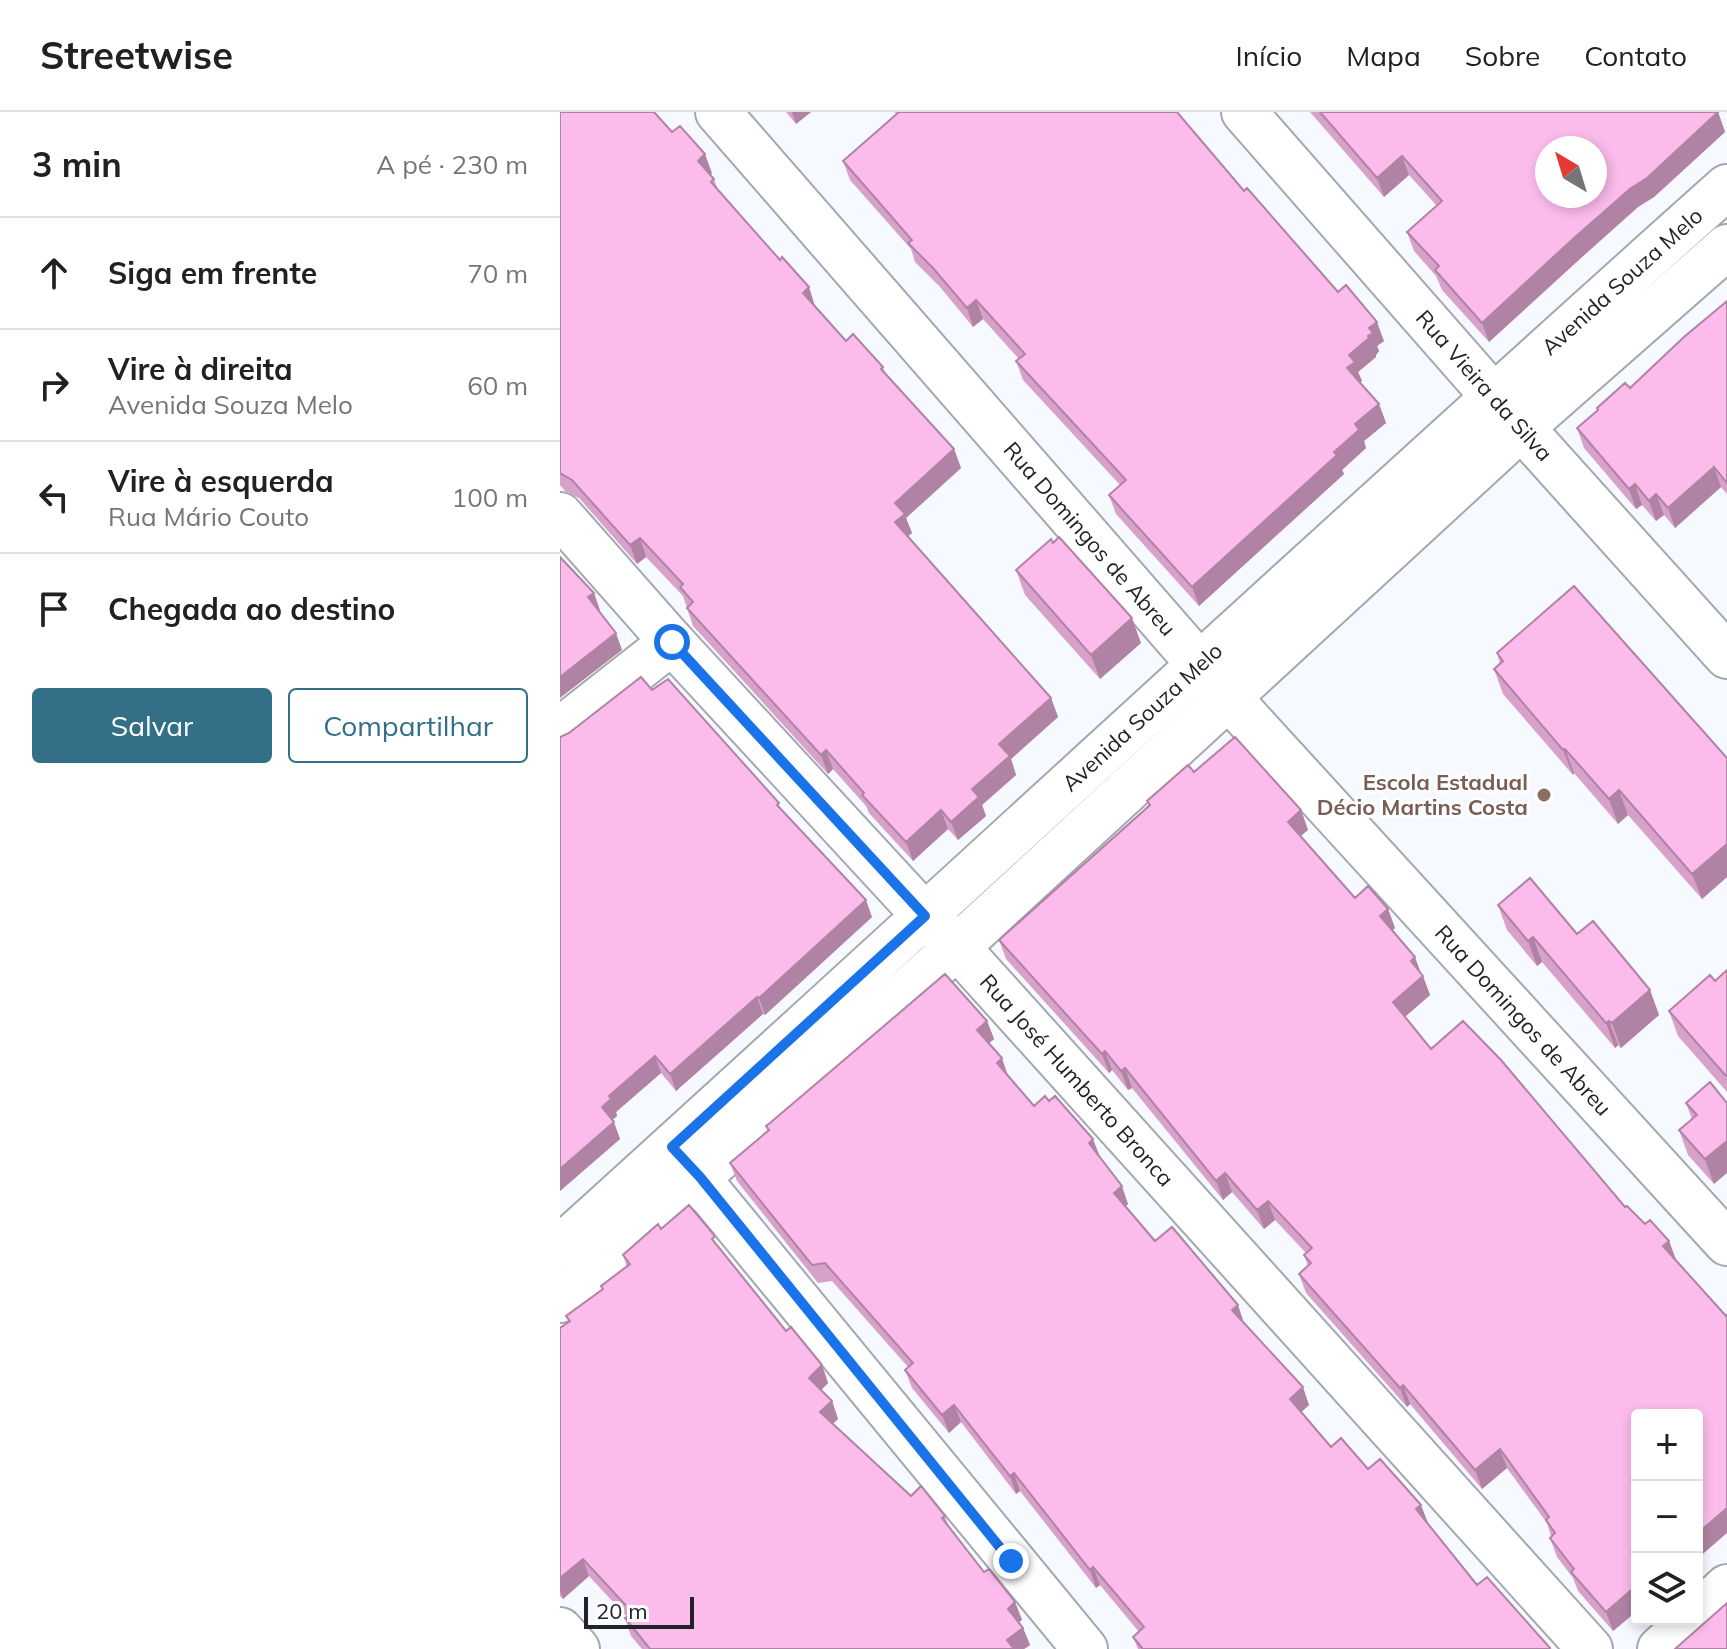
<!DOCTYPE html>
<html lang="pt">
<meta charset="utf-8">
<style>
body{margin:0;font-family:Mulish,sans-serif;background:#f2f2f2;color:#202124}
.controls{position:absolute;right:24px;bottom:24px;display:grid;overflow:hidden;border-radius:8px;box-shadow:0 4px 12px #0003}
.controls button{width:72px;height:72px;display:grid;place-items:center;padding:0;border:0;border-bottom:2px solid #e0e0e0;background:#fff;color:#202124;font:40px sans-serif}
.compass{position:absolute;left:975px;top:24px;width:72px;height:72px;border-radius:50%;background:#fff;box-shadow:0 4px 12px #0003;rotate:322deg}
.scale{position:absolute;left:24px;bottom:20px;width:110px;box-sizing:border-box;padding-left:8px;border:4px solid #222326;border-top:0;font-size:22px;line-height:28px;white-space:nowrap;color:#222326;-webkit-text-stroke:6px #fff;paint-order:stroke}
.stop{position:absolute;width:24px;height:24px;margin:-18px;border:6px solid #1a73e8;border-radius:50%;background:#fff}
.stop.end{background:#1a73e8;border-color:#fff;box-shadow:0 2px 8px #0008}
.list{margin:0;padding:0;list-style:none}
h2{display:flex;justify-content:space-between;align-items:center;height:104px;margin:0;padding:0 32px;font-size:34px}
h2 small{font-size:26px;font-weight:400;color:#757577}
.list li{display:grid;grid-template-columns:52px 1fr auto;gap:24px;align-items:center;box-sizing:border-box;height:112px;padding:0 32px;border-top:2px solid #e0e0e0}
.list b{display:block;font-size:30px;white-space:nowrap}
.list p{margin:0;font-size:26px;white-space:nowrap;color:#757577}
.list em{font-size:26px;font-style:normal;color:#757577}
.actions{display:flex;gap:16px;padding:24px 32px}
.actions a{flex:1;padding:18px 0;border:2px solid #337087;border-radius:8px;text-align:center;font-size:28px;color:#337087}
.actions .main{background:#337087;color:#fff}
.icon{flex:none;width:44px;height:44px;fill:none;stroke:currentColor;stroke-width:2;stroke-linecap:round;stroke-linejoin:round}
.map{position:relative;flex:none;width:1167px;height:1537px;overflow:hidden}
header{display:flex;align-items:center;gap:48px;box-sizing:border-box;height:112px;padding:0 40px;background:#fff;border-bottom:2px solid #e0e0e0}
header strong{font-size:38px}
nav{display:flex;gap:44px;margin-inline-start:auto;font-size:28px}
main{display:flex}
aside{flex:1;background:#fff}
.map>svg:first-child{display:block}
</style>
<header>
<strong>Streetwise</strong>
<nav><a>Início</a><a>Mapa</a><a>Sobre</a><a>Contato</a></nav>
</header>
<main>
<aside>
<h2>3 min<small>A pé · 230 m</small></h2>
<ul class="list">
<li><svg class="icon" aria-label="ahead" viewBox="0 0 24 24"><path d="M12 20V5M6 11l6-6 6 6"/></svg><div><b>Siga em frente</b></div><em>70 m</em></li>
<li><svg class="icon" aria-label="right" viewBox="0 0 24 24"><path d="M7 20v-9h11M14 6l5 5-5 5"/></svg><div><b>Vire à direita</b><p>Avenida Souza Melo</p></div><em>60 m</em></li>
<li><svg class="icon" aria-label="left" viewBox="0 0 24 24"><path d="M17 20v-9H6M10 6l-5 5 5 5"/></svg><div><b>Vire à esquerda</b><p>Rua Mário Couto</p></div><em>100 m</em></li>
<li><svg class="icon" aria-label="arrive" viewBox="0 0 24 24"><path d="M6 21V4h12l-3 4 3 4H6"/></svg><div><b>Chegada ao destino</b></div></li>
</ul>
<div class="actions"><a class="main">Salvar</a><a>Compartilhar</a></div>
</aside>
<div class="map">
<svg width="1167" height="1537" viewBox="0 0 1167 1537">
<rect width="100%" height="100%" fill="#f6f9ff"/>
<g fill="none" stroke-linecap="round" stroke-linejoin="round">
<!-- minor casing -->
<g stroke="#a4a7ae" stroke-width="48">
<g id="minor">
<path id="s1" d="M 158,0 L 667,584 L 1167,1131"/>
<path id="s2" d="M 684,0 L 933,284 L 1167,544"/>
<path id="s3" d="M 0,403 L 112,530 L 365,804 L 397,835 L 1030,1537"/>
<path d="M 0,618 L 112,530"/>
<path d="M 121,1046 L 525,1537"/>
<path id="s4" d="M 0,1136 C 390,783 775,425 1167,75"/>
<path d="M 0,1188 L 397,835 L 961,316 L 1167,135"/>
<path d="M 1137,1503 L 1167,1475"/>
<path d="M 0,1518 L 17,1537"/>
<path d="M 1100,1537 L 1133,1507"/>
</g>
</g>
<!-- minor -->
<use href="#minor" stroke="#fff" stroke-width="44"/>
</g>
<!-- wall -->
<path fill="#d8a1ca" d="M 0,0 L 112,20 L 152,61 L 150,63 L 154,67 L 158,78 L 255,194 L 286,229 L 323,255 L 326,263 L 394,337 L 401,356 L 346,406 L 352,421 L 348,424 L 491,586 L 498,605 L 451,647 L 456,663 L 422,693 L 426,704 L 398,728 L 388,717 L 353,749 L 309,701 L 306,694 L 273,657 L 268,662 L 133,514 L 123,484 L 86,445 L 77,452 L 19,386 L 5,379 L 0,373 Z
M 226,0 L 251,0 L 236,12 Z
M 334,0 L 617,0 L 684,79 L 824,229 L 817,234 L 819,239 L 816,243 L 816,245 L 798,260 L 802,269 L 800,270 L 819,292 L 826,311 L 804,329 L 806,336 L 782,358 L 784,362 L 639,494 L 556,402 L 549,383 L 560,373 L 463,268 L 456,249 L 459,247 L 423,207 L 413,215 L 380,175 L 355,150 L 351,137 L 290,68 L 283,49 L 337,2 Z
M 750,0 L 1158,0 L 1165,20 L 1094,85 L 1078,95 L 1022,145 L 929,230 L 882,178 L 876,164 L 854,139 L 847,120 L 877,94 L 849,63 L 824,85 Z
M 1167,189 L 1167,382 L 1161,375 L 1115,416 L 1104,403 L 1096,409 L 1082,393 L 1076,397 L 1024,336 L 1017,316 L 1038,299 L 1037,296 L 1070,276 Z
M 456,458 L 581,531 L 540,567 L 465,483 Z
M 937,541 L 1167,646 L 1167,765 L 1142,787 L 1068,703 L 1058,712 L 1014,661 L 1013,663 L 943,582 L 934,557 L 940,552 Z
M 92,578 L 222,698 L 312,805 L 205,903 L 203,902 L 116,979 L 101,961 L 56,1000 L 57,1004 L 52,1008 L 60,1027 L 0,1079 Z
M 634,660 L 741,698 L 748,718 L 740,724 L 795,786 L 828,797 L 835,816 L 832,818 L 861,861 L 870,883 L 845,905 L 871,937 L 1085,1112 L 1109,1129 L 1116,1148 L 1077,1303 L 1077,1499 L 1053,1519 L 1018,1479 L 1013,1466 L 997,1445 L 990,1426 L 991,1424 L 987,1411 L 947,1356 L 922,1377 L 850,1292 L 847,1295 L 746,1181 L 739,1162 L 748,1154 L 744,1143 L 746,1141 L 715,1108 L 704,1117 L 672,1080 L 663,1088 L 572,976 L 568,978 L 552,958 L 549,961 L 446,847 L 439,828 L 589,694 L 587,689 Z
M 938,793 L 1017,822 L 1090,878 L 1099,903 L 1061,936 L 1058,933 L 1055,936 L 982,850 L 977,854 L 947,818 Z
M 1167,858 L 1167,980 L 1118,924 L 1109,899 L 1155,869 Z
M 427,909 L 434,927 L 429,931 L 448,964 L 474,994 L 540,1045 L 568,1092 L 565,1094 L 595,1129 L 684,1211 L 749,1293 L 741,1300 L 771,1335 L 808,1357 L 861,1393 L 867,1411 L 917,1473 L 990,1537 L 578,1537 L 573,1525 L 579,1520 L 540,1473 L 536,1476 L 460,1379 L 456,1382 L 401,1310 L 389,1321 L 352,1276 L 345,1258 L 348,1255 L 272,1169 L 258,1171 L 177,1069 L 170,1051 L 208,1019 L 206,1014 Z
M 1126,991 L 1167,991 L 1154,1072 L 1128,1043 L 1119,1018 L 1132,1007 Z
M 101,1117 L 159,1136 L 226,1219 L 262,1253 L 268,1271 L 261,1278 L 272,1289 L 278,1307 L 273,1312 L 351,1384 L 385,1404 L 389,1415 L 424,1460 L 455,1490 L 462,1508 L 459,1510 L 463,1516 L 470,1533 L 464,1537 L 82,1537 L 71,1524 L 65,1506 L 67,1505 L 29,1464 L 3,1487 L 0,1484 L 0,1216 L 8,1210 L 6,1204 L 42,1178 L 41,1174 L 67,1155 L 63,1143 Z"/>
<!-- shaded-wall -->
<path fill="#b083a4" d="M 232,0 L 251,0 L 236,12 Z
M 1158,0 L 1165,20 L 1094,85 L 1078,95 L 1022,145 L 929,230 L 922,211 L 1014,126 Z
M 145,42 L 152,61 L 144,68 L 138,49 Z
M 842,44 L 849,63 L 824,85 L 817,66 Z
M 249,175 L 255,194 L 243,181 Z
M 416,188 L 423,207 L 413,215 L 407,196 Z
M 817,210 L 824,229 L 817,234 L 819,239 L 816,243 L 816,245 L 798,260 L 802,269 L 794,275 L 787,256 L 789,243 L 808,224 L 809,216 Z
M 819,292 L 826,311 L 804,329 L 806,336 L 782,358 L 784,362 L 639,494 L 632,475 L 774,340 L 795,312 Z
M 394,337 L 401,356 L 346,406 L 352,421 L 342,429 L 335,410 L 335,391 Z
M 1154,355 L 1161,375 L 1115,416 L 1108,396 Z
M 1075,372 L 1082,393 L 1076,397 L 1069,377 Z
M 1096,382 L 1104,403 L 1096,409 L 1089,389 Z
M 80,426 L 86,445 L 77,452 L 70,433 Z
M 34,481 L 40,498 L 34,502 L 28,485 Z
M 572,506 L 581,531 L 540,567 L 531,543 Z
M 56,521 L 62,538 L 0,586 L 0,565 Z
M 491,586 L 498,605 L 451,647 L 456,663 L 422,693 L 426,704 L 398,728 L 391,710 L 439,632 Z
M 1005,637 L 1014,661 L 1013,663 L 1003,638 Z
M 266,638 L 273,657 L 268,662 L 261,643 Z
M 1059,678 L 1068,703 L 1058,712 L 1049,687 Z
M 381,698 L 388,717 L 353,749 L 346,730 Z
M 741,698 L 748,718 L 735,729 L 728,710 Z
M 1167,732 L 1167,765 L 1142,787 L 1132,762 Z
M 306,788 L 312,805 L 205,903 L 199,886 Z
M 828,797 L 835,816 L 827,823 L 820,804 Z
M 973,825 L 982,850 L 977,854 L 968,829 Z
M 855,845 L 862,864 L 851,849 Z
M 863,864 L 870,883 L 840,909 L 833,890 Z
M 1090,878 L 1099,903 L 1061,936 L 1052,911 Z
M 197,885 L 203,902 L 116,979 L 110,962 Z
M 427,909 L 434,927 L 423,936 L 417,918 Z
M 1049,909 L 1058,933 L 1055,936 L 1046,911 Z
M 545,939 L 552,958 L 549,961 L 542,942 Z
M 95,944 L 101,961 L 56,1000 L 57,1004 L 48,1012 L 42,995 L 49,984 Z
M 442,946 L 448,964 L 437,951 Z
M 565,956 L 572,976 L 568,978 L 561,959 Z
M 54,1010 L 60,1027 L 0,1079 L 0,1057 Z
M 533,1027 L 540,1045 L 529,1031 Z
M 1167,1029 L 1167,1061 L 1154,1072 L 1145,1047 Z
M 665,1061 L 672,1080 L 663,1088 L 656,1069 Z
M 562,1074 L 568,1092 L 560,1099 L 554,1081 Z
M 708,1089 L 715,1108 L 704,1117 L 697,1098 Z
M 1109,1129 L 1116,1148 L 1103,1134 Z
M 678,1193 L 684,1211 L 672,1198 Z
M 262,1253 L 268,1271 L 256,1283 L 249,1266 Z
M 843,1273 L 850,1292 L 847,1295 L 840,1276 Z
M 743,1275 L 749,1293 L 737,1304 L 730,1287 Z
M 272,1289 L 278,1307 L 266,1317 L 260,1300 Z
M 394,1293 L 401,1310 L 389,1321 L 382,1303 Z
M 940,1337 L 947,1356 L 922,1377 L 915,1358 Z
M 454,1361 L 460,1379 L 456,1382 L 450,1364 Z
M 861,1393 L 868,1411 L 862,1415 L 856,1397 Z
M 1167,1396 L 1167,1421 L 1137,1447 L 1137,1422 Z
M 23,1447 L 29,1464 L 3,1487 L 0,1479 L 0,1466 Z
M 533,1455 L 540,1473 L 536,1476 L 530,1458 Z
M 1077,1473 L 1077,1499 L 1053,1519 L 1046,1500 Z
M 455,1490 L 462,1508 L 454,1514 L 448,1497 Z
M 463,1516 L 470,1533 L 464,1537 L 450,1537 L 447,1528 Z"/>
<!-- building -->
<path fill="#fbbbeb" stroke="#b083a4" stroke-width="2" fill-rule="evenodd" d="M 0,0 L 94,0 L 112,20 L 120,14 L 145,42 L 138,49 L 154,67 L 151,70 L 220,148 L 222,145 L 249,175 L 243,181 L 286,229 L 293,222 L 323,255 L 321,257 L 394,337 L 335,391 L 345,402 L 335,410 L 491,586 L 439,632 L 450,644 L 412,677 L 419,685 L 391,710 L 381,698 L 346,730 L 302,683 L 304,681 L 266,638 L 261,643 L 127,496 L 133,490 L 120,475 L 123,472 L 80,426 L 70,433 L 12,368 L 0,361 Z
M 339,0 L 617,0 L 684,79 L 687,76 L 778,180 L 786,173 L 817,210 L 809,216 L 813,221 L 808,224 L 809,226 L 789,243 L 795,250 L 787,256 L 819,292 L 795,312 L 799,318 L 774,340 L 777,343 L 632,475 L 549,383 L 566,368 L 456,249 L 465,242 L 416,188 L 407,196 L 373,156 L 348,131 L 352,128 L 283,49 Z
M 760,0 L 1158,0 L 1087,66 L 1071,76 L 1014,126 L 922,211 L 875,158 L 879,154 L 847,120 L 882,89 L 842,44 L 817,66 ZM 987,36 L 1035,36 L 1035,84 L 987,84 Z
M 1167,189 L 1167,371 L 1154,355 L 1108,396 L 1096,382 L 1089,389 L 1075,372 L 1069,377 L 1017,316 L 1038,298 L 1037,296 L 1065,271 L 1070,276 L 1124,225 Z
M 499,425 L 572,506 L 531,543 L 456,458 L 491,427 L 493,431 Z
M 0,445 L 34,481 L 28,485 L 56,521 L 0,565 Z
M 1014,474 L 1167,646 L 1167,732 L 1132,762 L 1059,678 L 1049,687 L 1005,637 L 1003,638 L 934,557 L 943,549 L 937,541 Z
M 81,565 L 92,578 L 108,567 L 219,691 L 217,693 L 306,788 L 199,886 L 197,885 L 110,962 L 95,944 L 49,984 L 51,987 L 42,995 L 54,1010 L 0,1057 L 0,625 L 9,621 Z
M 675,625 L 741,698 L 728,710 L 795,786 L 808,774 L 828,797 L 820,804 L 855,845 L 851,849 L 863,864 L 833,890 L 871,937 L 903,909 L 941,948 L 1065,1095 L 1067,1094 L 1085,1112 L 1090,1108 L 1109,1129 L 1103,1134 L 1166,1204 L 1167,1203 L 1167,1396 L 1137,1422 L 1137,1303 L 1077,1303 L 1077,1473 L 1046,1500 L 1011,1460 L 1014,1457 L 990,1426 L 995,1421 L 986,1408 L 989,1405 L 940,1337 L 915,1358 L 843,1273 L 840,1276 L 739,1162 L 751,1151 L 744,1143 L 752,1136 L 708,1089 L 697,1098 L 665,1061 L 656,1069 L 565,956 L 561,959 L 545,939 L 542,942 L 439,828 L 590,693 L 587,689 L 628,653 L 634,660 Z
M 970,766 L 1017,822 L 1033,809 L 1090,878 L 1052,911 L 1049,909 L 1046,911 L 973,825 L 968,829 L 938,793 Z
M 1167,858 L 1167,964 L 1166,964 L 1109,899 L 1150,863 L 1155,869 Z
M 385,862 L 427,909 L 417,918 L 442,946 L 437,951 L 474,994 L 485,984 L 489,989 L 495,984 L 533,1027 L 529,1031 L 562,1074 L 554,1081 L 595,1129 L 612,1115 L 678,1193 L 672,1198 L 743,1275 L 730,1287 L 771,1335 L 781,1326 L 808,1357 L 820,1347 L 861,1393 L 856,1397 L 917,1473 L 927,1465 L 990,1536 L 988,1537 L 583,1537 L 573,1525 L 584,1515 L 533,1455 L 530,1458 L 454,1361 L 450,1364 L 394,1293 L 382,1303 L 345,1258 L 353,1251 L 265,1151 L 252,1153 L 170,1051 L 209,1018 L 206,1014 L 210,1011 Z
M 1150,970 L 1167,991 L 1167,1029 L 1145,1047 L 1119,1018 L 1137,1003 L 1126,991 Z
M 129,1093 L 155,1124 L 152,1127 L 226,1219 L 231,1215 L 262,1253 L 249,1266 L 272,1289 L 260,1300 L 351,1384 L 361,1374 L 385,1404 L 382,1406 L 424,1460 L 429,1457 L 455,1490 L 448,1497 L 463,1516 L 447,1528 L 454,1537 L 90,1537 L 65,1506 L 73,1501 L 23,1447 L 0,1466 L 0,1216 L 10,1209 L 6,1204 L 43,1177 L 41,1174 L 70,1152 L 63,1143 L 98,1112 L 101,1117 Z
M 1167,1491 L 1167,1537 L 1115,1537 Z"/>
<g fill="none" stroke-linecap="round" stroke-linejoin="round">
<!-- route -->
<path stroke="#1a73e8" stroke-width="10" d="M 112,530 L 365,804 L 112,1035 L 140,1065 L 451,1449"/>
</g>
<!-- markers -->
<circle fill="#8d6e63" stroke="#fff" stroke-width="3" cx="984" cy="683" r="8"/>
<g text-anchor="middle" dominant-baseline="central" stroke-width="6" stroke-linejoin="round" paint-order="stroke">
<!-- street labels -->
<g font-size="22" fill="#222326" stroke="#fff">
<text stroke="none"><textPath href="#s4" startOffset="1436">Avenida Souza Melo</textPath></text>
<text stroke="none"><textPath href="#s2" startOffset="364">Rua Vieira da Silva</textPath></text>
<text stroke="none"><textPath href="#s1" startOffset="566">Rua Domingos de Abreu</textPath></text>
<text stroke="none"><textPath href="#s4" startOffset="788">Avenida Souza Melo</textPath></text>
<text stroke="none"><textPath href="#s1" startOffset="1214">Rua Domingos de Abreu</textPath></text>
<text stroke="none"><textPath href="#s3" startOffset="766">Rua José Humberto Bronca</textPath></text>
</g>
<!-- education labels -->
<g font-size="22" font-weight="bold" fill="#785e54" stroke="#fff" text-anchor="end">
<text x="968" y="670">Escola Estadual<tspan x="968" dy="25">Décio Martins Costa</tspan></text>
</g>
</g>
</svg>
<div class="controls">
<button>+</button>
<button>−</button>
<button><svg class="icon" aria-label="layers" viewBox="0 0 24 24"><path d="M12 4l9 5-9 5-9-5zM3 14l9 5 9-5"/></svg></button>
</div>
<svg class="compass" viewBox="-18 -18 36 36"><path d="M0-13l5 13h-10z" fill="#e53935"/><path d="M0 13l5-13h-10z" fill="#757577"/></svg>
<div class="scale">20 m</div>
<div class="stop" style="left:112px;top:530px"></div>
<div class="stop end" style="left:451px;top:1449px"></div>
</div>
</main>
